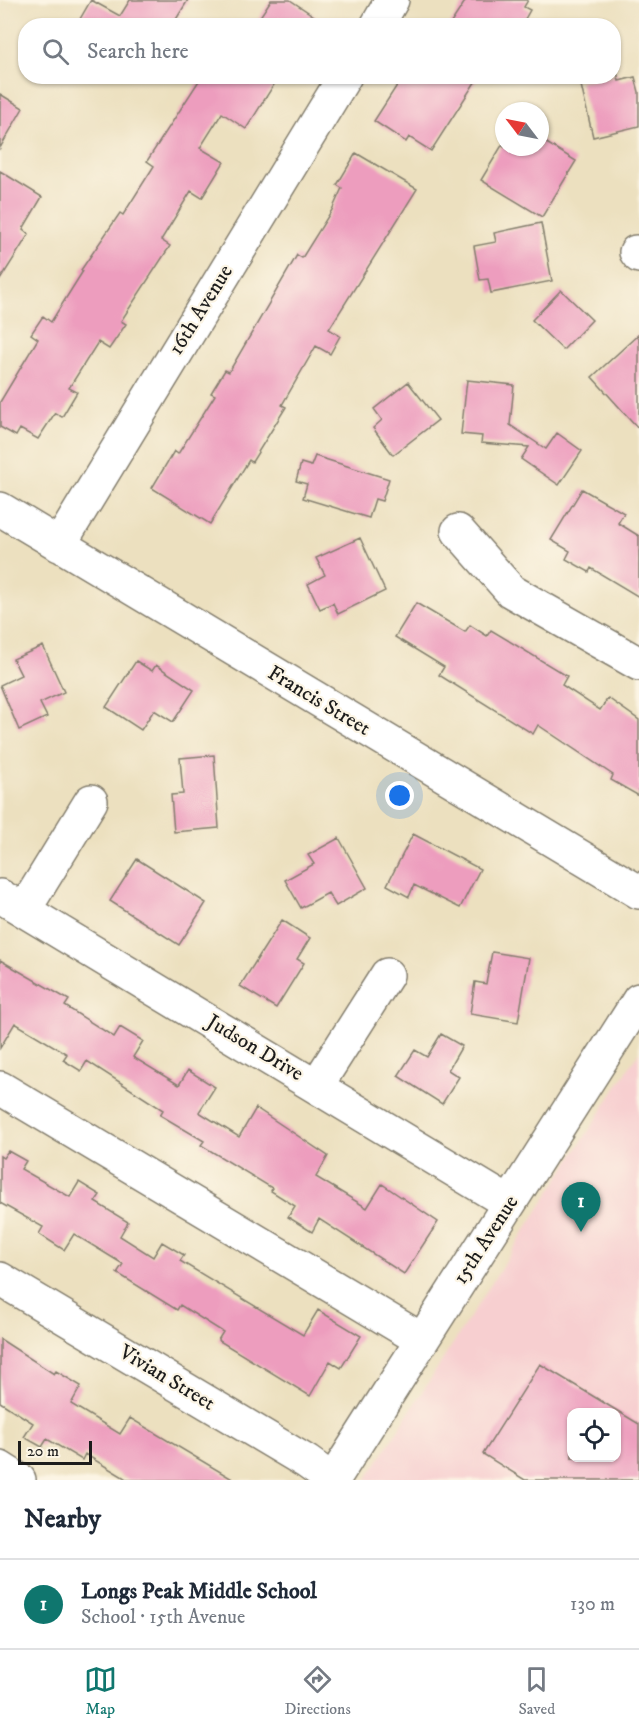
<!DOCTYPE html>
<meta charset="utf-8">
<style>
body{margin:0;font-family:"IM FELL DW Pica",serif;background:#f6f6f7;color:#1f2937}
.controls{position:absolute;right:18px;bottom:18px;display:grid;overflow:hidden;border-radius:12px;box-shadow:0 2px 4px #0004}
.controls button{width:54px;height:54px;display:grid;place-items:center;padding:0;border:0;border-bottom:2px solid #e0e1e3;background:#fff;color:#1f2937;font:30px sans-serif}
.compass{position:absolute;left:495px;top:102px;width:54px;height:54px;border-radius:50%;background:#fff;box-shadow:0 2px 4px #0004;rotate:302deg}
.scale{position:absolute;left:18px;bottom:15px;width:74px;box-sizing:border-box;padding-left:6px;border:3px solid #1c1c1c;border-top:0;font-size:16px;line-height:21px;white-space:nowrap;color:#1c1c1c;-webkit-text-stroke:4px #fcf5e5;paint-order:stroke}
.you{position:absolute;left:400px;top:796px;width:21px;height:21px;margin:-15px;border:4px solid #fff;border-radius:50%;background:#1a73e8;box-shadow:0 0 0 9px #1a73e833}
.badge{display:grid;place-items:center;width:39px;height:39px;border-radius:50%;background:#0f766e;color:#fff;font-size:20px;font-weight:700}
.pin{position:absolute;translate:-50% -50px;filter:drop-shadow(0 2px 3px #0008)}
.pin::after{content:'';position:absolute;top:32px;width:21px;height:18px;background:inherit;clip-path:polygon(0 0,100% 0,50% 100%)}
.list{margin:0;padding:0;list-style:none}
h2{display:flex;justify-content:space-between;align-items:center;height:78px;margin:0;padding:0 24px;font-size:26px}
h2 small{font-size:20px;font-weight:400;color:#747a83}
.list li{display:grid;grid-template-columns:39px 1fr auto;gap:18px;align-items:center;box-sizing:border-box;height:90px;padding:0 24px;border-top:2px solid #e0e1e3}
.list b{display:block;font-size:22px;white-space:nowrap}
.list p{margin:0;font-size:20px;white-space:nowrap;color:#747a83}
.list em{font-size:20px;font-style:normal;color:#747a83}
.icon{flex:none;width:33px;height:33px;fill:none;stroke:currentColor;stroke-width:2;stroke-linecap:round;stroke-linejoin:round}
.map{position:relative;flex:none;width:639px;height:1480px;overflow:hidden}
.search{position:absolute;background:#fff;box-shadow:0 2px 4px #0004;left:18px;right:18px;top:18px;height:66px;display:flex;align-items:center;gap:15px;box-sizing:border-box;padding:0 21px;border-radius:24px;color:#747a83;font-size:22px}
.sheet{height:168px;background:#fff}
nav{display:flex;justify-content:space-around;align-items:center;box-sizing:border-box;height:84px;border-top:2px solid #e0e1e3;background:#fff;font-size:16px;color:#747a83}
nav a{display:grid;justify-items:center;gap:3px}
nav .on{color:#0f766e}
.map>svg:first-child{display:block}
</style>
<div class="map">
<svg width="639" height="1480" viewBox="0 0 639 1480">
<rect width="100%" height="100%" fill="#fcf5e5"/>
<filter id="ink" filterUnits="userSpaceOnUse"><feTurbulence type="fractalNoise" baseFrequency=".0167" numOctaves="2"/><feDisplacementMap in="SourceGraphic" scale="12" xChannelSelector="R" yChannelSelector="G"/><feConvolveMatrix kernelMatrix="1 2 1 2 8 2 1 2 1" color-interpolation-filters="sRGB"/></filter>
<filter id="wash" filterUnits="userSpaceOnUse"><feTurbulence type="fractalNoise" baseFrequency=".008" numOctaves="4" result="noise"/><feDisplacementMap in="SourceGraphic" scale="24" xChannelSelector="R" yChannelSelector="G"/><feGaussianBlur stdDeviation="1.35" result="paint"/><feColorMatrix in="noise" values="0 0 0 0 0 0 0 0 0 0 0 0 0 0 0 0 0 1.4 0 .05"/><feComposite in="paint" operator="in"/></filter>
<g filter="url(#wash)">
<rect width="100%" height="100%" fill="#ece0bf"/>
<!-- built -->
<path fill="#f7cfd0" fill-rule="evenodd" d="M 639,1052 L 639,1480 L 366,1480 ZM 572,1412 L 616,1412 L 616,1458 L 572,1458 Z"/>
<g id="blocks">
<!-- building -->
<path fill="#ed9dbe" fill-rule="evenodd" d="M 91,0 L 120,16 L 130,0 L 188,0 L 172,26 L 76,26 Z
M 271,0 L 290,0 L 329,26 L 254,26 Z
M 466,0 L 528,0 L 524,7 L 530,10 L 521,26 L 449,26 Z
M 617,72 L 619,81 L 635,77 L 639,92 L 639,126 L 593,137 L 580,81 L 614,76 L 614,73 Z
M 202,76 L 265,76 L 275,83 L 246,129 L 222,113 L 200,148 L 224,162 L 202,198 L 191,191 L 161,240 L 170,246 L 121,321 L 126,324 L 109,349 L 98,342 L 69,388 L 77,392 L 62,417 L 55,413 L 38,439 L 20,429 L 16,436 L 0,427 L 0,402 L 38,339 L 31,334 L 43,316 L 51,322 L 83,271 L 81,270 L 120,213 L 123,215 L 154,166 L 147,161 Z
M 403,76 L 479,76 L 431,151 L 409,137 L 406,142 L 374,121 Z
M 0,94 L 23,108 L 0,148 Z
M 540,139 L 576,161 L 542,217 L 481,180 L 504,142 L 504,147 L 540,147 Z
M 356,153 L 417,189 L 329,329 L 340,336 L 330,354 L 316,346 L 282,405 L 286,407 L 252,462 L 249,460 L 210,524 L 152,488 L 174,451 L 178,454 L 215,395 L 211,393 L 225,370 L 229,372 L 297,255 L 302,258 L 332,210 L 342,188 L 337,185 Z
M 0,171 L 42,197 L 23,229 L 29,234 L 0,280 Z
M 541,223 L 552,281 L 491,293 L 488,279 L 480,280 L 474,246 L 496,242 L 494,233 Z
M 561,290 L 592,320 L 563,350 L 532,320 Z
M 639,334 L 639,429 L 592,377 Z
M 467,380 L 514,385 L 510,425 L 546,449 L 557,433 L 582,451 L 559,485 L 521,459 L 529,447 L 481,443 L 482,436 L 461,434 Z
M 408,382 L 438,420 L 393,455 L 373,428 L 382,420 L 374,409 Z
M 315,456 L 389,479 L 382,501 L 375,499 L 369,518 L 303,498 L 307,484 L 296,481 L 301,463 L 311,466 Z
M 582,489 L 624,513 L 618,523 L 639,536 L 639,597 L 591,568 L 589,572 L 566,559 L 570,551 L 551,540 Z
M 360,538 L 385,591 L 338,614 L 333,603 L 320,609 L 308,584 L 325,575 L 316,558 Z
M 416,603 L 465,632 L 470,625 L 487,636 L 491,630 L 567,676 L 562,685 L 600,710 L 608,698 L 639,720 L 639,796 L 611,780 L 613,775 L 538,725 L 533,734 L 439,675 L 444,667 L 395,637 Z
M 43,646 L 64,692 L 40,703 L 47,717 L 19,730 L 0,685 L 21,675 L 13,659 Z
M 136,661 L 152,671 L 156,665 L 194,690 L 173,722 L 154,710 L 141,730 L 106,707 Z
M 214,755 L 219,828 L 174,832 L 171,795 L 183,794 L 180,758 Z
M 413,834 L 480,869 L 460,908 L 414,885 L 409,897 L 387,885 Z
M 339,838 L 367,888 L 336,906 L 328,893 L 301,908 L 285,880 L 314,864 L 308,855 Z
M 137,859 L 206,903 L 179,945 L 110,901 Z
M 282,920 L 310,938 L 297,959 L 304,963 L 276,1008 L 240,986 Z
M 492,952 L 529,958 L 518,1022 L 470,1014 L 475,982 L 486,984 Z
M 0,960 L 69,1000 L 65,1006 L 114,1037 L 120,1027 L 143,1041 L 133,1057 L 179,1085 L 188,1070 L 215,1087 L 199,1112 L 239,1137 L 256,1108 L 328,1156 L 316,1177 L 367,1208 L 382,1184 L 438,1222 L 404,1274 L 319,1219 L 312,1232 L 288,1217 L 295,1206 L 271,1191 L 272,1188 L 201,1145 L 204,1141 L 160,1115 L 163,1110 L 87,1061 L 81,1071 L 63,1060 L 67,1054 L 15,1023 L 0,1048 Z
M 441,1034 L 462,1046 L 448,1070 L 459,1077 L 442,1104 L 398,1076 L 415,1050 L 427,1057 Z
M 8,1151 L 26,1161 L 21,1169 L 70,1197 L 79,1182 L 100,1195 L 95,1202 L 128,1222 L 120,1236 L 153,1257 L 162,1242 L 184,1255 L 180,1261 L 303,1335 L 318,1310 L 361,1336 L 341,1368 L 330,1361 L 310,1396 L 218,1340 L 223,1332 L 180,1305 L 177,1310 L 117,1273 L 123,1264 L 74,1234 L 64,1250 L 39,1234 L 43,1227 L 0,1203 L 0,1156 L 3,1158 Z
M 0,1339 L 54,1374 L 56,1371 L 81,1386 L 71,1404 L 120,1434 L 130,1418 L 234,1480 L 128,1480 L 85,1454 L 82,1460 L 47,1439 L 42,1447 L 24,1437 L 33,1423 L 0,1402 Z
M 540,1364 L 639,1424 L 639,1480 L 525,1480 L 483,1454 ZM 572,1413 L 616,1413 L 616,1458 L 572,1458 Z"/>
</g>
</g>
<g filter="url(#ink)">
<use href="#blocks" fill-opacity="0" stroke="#847e6e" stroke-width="1.5"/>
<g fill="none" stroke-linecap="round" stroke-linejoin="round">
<!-- minor casing -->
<g stroke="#847e6e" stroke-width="36">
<path id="minor" d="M 377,26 L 392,0
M 636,252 L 639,256
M 0,509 L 639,892
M 458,531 L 511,591 L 639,664
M 59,545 L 345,76
M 0,896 L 509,1203
M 24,910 L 91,801
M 317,1085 L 387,975
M 0,1088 L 422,1340
M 0,1279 L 307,1462 L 332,1480
M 0,1468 L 19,1480
M 333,1480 L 639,1000"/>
</g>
<!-- minor -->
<use href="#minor" stroke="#fff" stroke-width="33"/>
</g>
</g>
<g text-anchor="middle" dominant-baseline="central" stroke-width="4.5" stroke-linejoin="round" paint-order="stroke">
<!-- street labels -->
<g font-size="21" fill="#1c1c1c" stroke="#fcf5e5">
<text transform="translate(201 310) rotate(-58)">16th Avenue</text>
<text transform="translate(319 701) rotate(31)">Francis Street</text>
<text transform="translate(255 1048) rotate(31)">Judson Drive</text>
<text transform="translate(486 1240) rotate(-57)">15th Avenue</text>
<text transform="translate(167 1378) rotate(31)">Vivian Street</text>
</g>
</g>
</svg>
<div class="controls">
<button><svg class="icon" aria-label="locate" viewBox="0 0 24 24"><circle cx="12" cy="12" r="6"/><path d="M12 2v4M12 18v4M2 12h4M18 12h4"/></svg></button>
</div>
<svg class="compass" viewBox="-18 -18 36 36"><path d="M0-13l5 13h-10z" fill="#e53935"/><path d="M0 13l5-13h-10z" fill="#747a83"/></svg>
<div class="scale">20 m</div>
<div class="you"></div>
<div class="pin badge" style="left:581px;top:1232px">1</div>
<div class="search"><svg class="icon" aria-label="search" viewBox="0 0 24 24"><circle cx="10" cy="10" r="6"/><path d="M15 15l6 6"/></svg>Search here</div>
</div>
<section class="sheet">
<h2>Nearby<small></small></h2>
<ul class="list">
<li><span class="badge">1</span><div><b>Longs Peak Middle School</b><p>School · 15th Avenue</p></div><em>130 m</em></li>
</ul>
</section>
<nav>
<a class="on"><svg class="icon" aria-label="map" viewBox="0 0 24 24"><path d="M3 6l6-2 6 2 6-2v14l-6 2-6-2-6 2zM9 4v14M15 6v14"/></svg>Map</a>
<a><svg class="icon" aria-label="directions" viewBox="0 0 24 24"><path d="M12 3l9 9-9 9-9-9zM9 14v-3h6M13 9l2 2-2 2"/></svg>Directions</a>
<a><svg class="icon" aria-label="saved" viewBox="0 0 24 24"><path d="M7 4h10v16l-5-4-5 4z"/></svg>Saved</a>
</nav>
